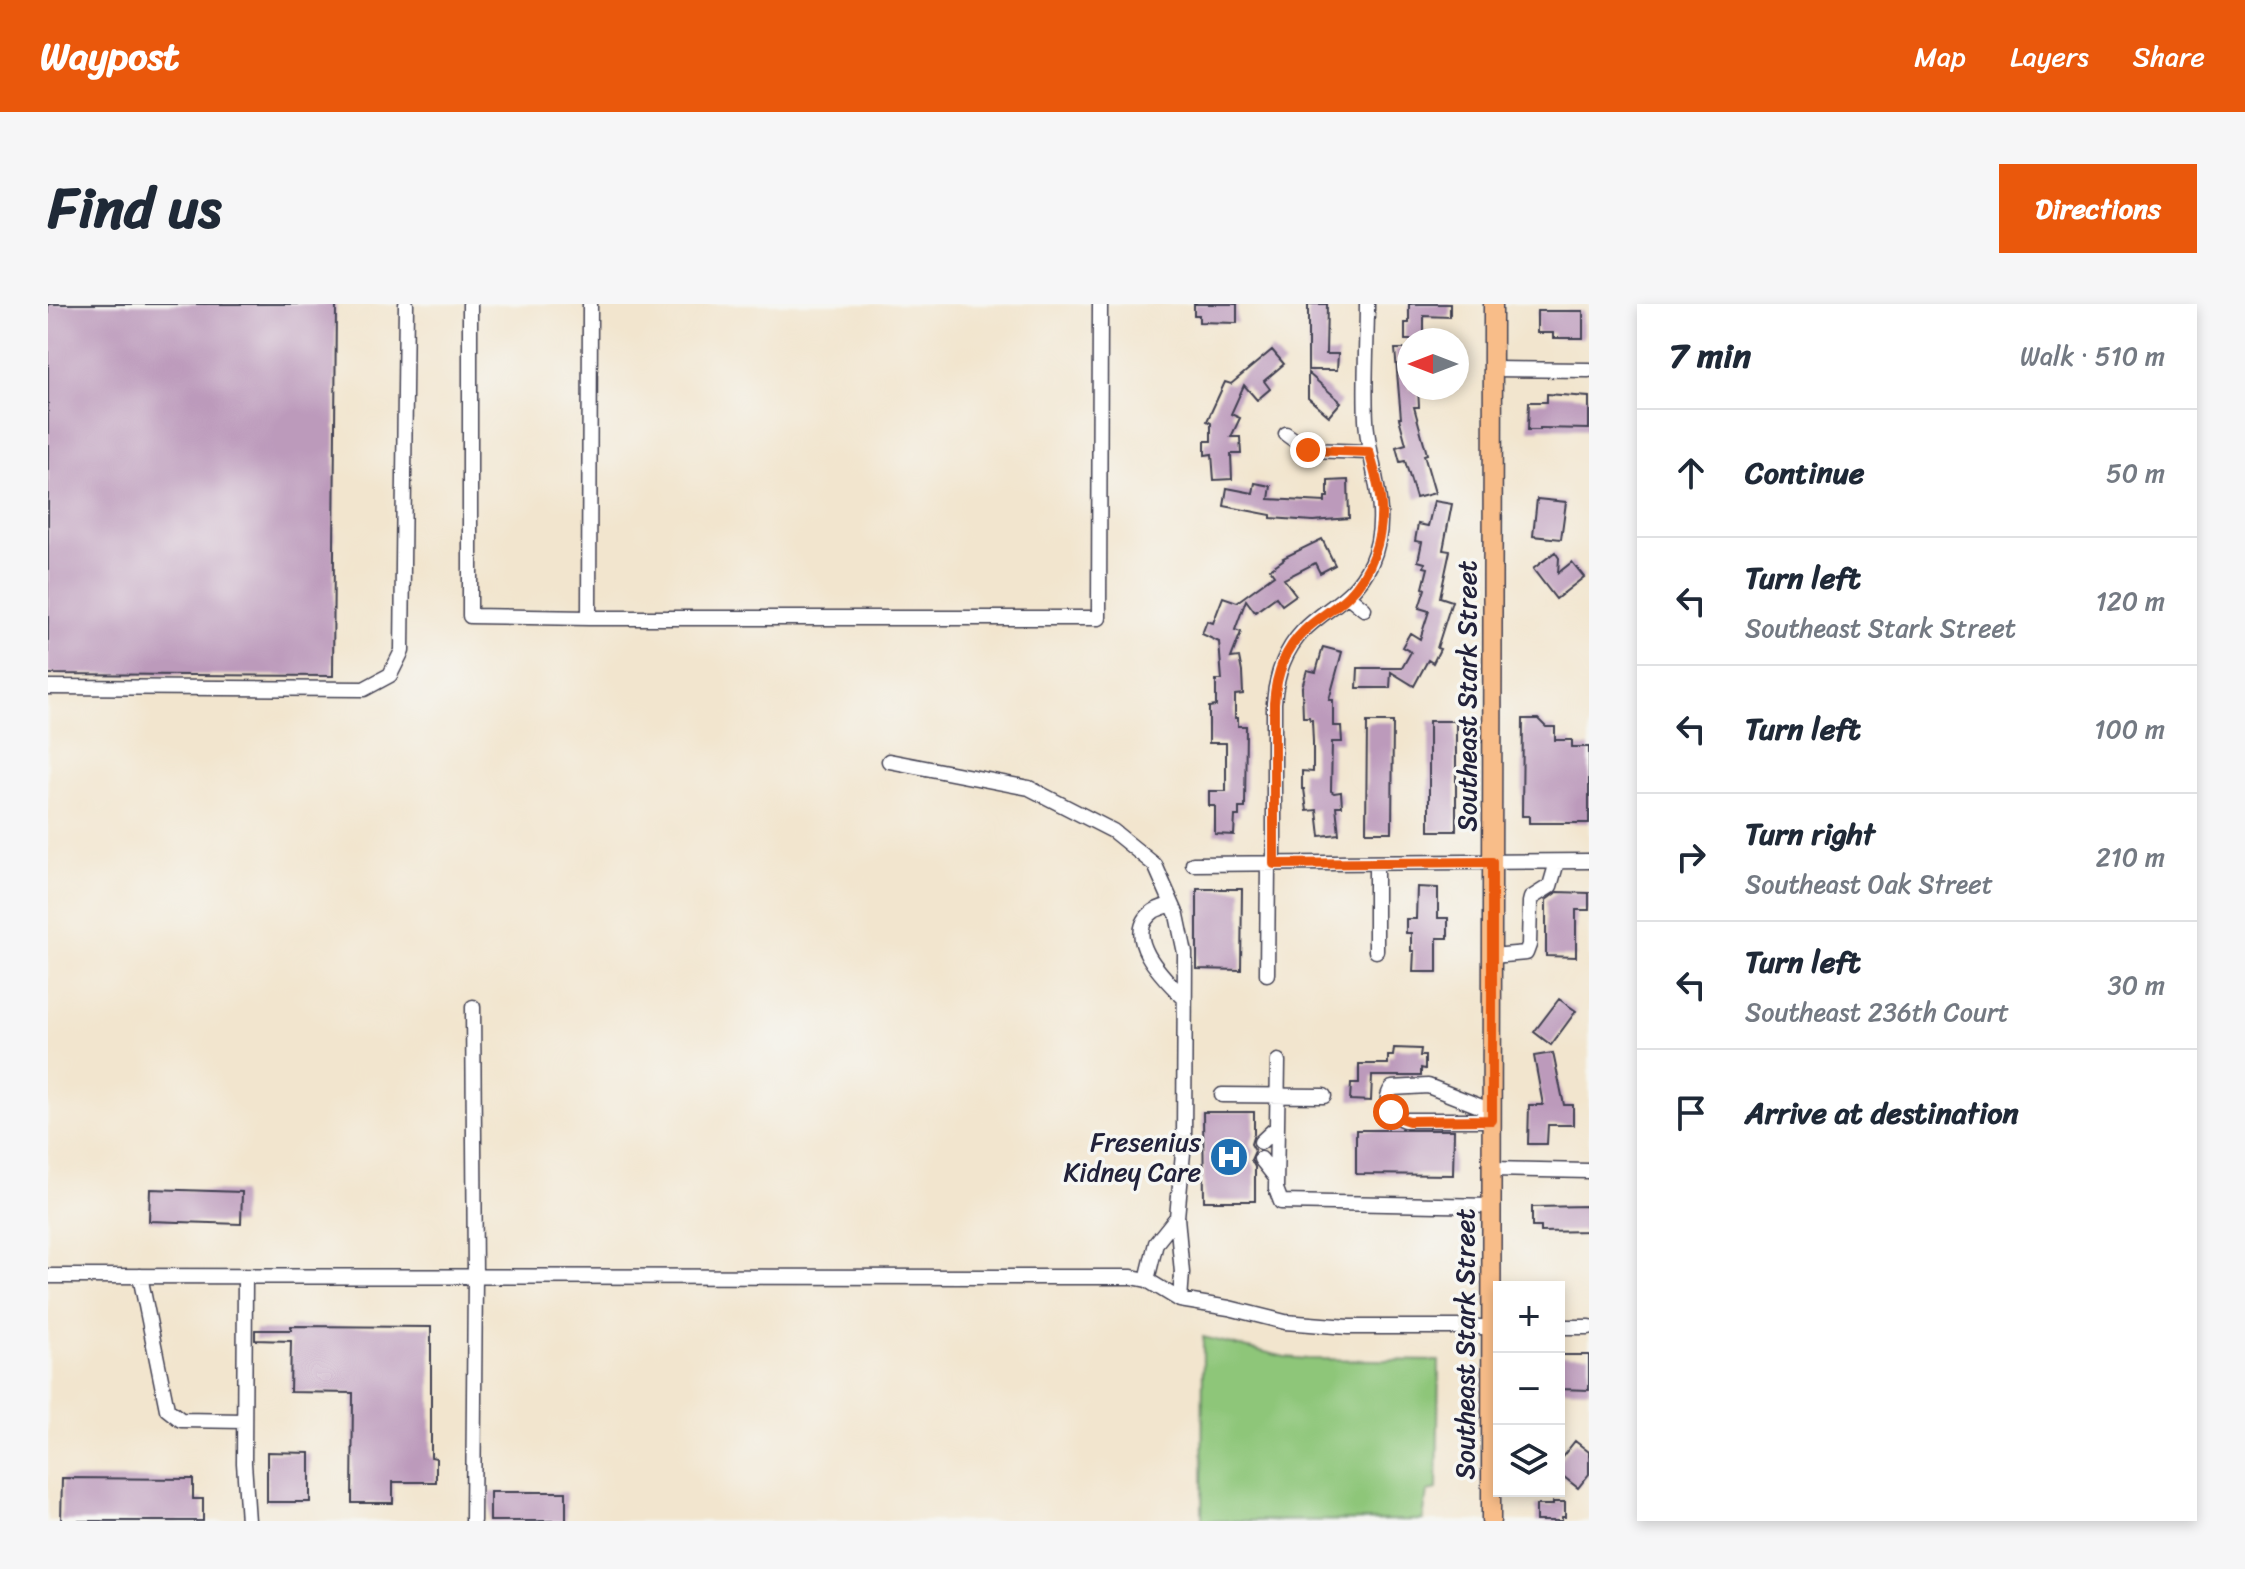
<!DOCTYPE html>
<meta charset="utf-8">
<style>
body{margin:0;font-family:Sriracha,sans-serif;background:#f6f6f7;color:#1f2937}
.controls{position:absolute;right:24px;bottom:24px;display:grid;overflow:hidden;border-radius:0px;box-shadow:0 4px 12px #0003}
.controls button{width:72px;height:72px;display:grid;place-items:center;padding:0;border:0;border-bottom:2px solid #e0e1e3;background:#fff;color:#1f2937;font:40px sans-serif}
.compass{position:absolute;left:1349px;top:24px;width:72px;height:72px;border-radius:50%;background:#fff;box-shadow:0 4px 12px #0003;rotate:270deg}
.stop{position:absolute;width:24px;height:24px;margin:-18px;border:6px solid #ea580c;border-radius:50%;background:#fff}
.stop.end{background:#ea580c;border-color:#fff;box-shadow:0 2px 8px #0008}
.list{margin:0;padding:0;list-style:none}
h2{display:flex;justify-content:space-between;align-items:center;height:104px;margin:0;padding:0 32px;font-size:34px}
h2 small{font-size:26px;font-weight:400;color:#747a83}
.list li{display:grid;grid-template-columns:52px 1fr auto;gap:24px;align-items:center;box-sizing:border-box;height:128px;padding:0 32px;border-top:2px solid #e0e1e3}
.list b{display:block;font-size:30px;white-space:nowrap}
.list p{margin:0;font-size:26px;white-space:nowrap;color:#747a83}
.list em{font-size:26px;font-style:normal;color:#747a83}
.icon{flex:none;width:44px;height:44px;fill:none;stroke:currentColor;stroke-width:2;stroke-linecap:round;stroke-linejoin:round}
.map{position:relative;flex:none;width:1541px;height:1217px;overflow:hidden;border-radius:0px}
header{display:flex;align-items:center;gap:48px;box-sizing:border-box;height:112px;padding:0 40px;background:#ea580c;color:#fff}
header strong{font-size:38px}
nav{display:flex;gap:44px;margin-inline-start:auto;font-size:28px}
.intro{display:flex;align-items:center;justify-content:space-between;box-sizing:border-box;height:192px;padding:0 48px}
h1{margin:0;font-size:56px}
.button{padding:20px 36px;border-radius:0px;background:#ea580c;color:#fff;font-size:28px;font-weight:700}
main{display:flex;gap:48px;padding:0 48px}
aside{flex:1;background:#fff;border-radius:0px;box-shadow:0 4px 12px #0003}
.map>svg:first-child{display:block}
</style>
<header>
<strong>Waypost</strong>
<nav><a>Map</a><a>Layers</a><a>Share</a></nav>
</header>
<div class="intro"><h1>Find us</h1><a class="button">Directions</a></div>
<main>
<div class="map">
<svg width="1541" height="1217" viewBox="0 0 1541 1217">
<rect width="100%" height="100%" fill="#f6f6f2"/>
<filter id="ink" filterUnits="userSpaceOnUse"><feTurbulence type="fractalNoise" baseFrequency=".0125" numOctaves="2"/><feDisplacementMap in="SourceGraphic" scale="16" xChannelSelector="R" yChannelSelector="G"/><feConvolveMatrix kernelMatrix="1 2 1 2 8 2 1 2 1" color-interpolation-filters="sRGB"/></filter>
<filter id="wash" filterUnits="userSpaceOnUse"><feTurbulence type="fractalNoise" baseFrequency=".006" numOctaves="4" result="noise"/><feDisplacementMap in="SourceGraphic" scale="32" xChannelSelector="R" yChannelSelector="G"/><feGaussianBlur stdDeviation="1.8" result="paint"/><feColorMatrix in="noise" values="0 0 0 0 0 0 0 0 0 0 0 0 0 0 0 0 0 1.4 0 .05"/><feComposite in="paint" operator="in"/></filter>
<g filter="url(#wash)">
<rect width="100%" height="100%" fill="#f2e5ce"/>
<!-- green -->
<path fill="#8ec679" stroke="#58745a" stroke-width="2" d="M 1155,1033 L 1237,1053 L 1259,1055 L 1391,1057 L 1389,1186 L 1379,1188 L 1375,1216 L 1154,1217 Z"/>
<g id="blocks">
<!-- building -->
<path fill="#bc9abb" d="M 0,0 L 288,0 L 285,372 L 0,370 Z
M 1146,0 L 1189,0 L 1189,19 L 1151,18 L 1151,11 L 1146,11 Z
M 1260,0 L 1279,0 L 1278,50 L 1290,50 L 1289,66 L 1260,66 Z
M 1361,0 L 1402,0 L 1402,13 L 1376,12 L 1376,36 L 1357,36 L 1357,19 L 1361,19 Z
M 1489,7 L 1535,7 L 1535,34 L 1505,34 L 1505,29 L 1489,29 Z
M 1347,45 L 1361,45 L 1361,84 L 1370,84 L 1371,103 L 1366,103 L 1379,150 L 1376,151 L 1387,189 L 1368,194 L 1357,157 L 1352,158 L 1348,143 L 1358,140 L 1351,114 L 1353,114 Z
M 1224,46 L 1236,60 L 1216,77 L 1222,85 L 1209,96 L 1196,81 L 1183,110 L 1192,114 L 1183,133 L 1192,133 L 1193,150 L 1183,150 L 1184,175 L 1166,176 L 1164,150 L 1157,151 L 1157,137 L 1163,137 L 1163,119 L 1159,117 L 1177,78 L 1183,80 Z
M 1260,69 L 1293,98 L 1281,112 L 1260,94 Z
M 1499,90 L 1541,93 L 1541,125 L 1492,124 L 1492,126 L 1480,126 L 1481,98 L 1499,98 Z
M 1300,176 L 1301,214 L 1265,217 L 1223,214 L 1223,211 L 1176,202 L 1179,184 L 1205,189 L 1207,179 L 1223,182 L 1221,195 L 1277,198 L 1277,193 L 1280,193 L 1280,177 Z
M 1489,195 L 1518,198 L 1513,235 L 1485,232 Z
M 1386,197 L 1404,200 L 1395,246 L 1402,247 L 1392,293 L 1404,297 L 1389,344 L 1392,345 L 1385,359 L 1380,356 L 1366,382 L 1343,368 L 1342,384 L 1309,384 L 1310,364 L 1354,364 L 1363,348 L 1354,343 L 1362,329 L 1372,335 L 1381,307 L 1371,304 L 1377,285 L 1375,284 L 1380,264 L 1376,263 L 1377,259 L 1370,257 L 1374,238 L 1367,237 L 1370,220 L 1380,222 Z
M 1274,235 L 1287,261 L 1272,269 L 1267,259 L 1236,275 L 1248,291 L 1234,301 L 1228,293 L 1207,308 L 1198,296 L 1187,326 L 1193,328 L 1183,354 L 1191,353 L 1194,368 L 1195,390 L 1187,391 L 1187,414 L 1190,414 L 1190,422 L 1198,422 L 1197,504 L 1191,504 L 1191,512 L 1187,512 L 1186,531 L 1167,530 L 1167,502 L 1161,502 L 1161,487 L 1178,487 L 1178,439 L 1161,439 L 1161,403 L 1168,402 L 1168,376 L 1174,376 L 1171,338 L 1154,330 L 1159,317 L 1165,319 L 1175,293 L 1189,298 L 1226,271 L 1222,265 L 1236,255 L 1235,254 Z
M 1507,248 L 1511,254 L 1510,269 L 1524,258 L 1536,273 L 1508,295 L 1485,265 Z
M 1275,343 L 1294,348 L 1281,396 L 1285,396 L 1285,422 L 1293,422 L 1294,438 L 1284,438 L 1283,487 L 1286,489 L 1293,488 L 1294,502 L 1288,502 L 1291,530 L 1272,532 L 1269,506 L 1259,507 L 1256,485 L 1254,485 L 1254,467 L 1265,468 L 1265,438 L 1264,416 L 1262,416 L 1261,413 L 1255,413 L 1254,383 L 1259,366 L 1268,368 Z
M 1475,415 L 1490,415 L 1498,423 L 1507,423 L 1507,436 L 1524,436 L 1524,443 L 1541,443 L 1541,519 L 1481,519 L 1481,512 L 1474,512 Z
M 1381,417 L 1408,417 L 1408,527 L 1381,527 Z
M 1319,418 L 1345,418 L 1344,528 L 1318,528 Z
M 1369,583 L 1390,584 L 1390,614 L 1400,614 L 1400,634 L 1389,634 L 1389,668 L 1365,668 L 1366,647 L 1363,647 L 1363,629 L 1358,629 L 1358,615 L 1368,615 Z
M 1149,585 L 1194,585 L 1193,666 L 1149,665 Z
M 1509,588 L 1541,589 L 1541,606 L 1528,606 L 1528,653 L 1498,652 L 1498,596 Z
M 1511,695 L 1528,707 L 1503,741 L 1486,728 Z
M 1346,744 L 1373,745 L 1372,752 L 1377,752 L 1377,765 L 1373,764 L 1373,772 L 1324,772 L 1323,797 L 1302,796 L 1303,780 L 1311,780 L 1311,760 L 1340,760 L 1340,752 L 1345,752 Z
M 1505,749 L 1516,801 L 1525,801 L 1525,821 L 1500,821 L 1499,840 L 1480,840 L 1481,801 L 1495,801 L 1486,752 Z
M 1155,808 L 1206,808 L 1206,830 L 1203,840 L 1207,847 L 1203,856 L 1207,863 L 1207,897 L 1156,897 Z
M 1308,826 L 1406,826 L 1405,871 L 1308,870 Z
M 102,885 L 194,888 L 193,920 L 101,917 Z
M 1541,902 L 1541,927 L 1493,928 L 1493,923 L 1484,923 L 1484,903 Z
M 243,1022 L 383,1023 L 383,1153 L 388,1154 L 388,1178 L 345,1178 L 345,1199 L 304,1199 L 305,1089 L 242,1088 L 243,1037 L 207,1036 L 207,1026 L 243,1026 Z
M 1511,1051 L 1541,1051 L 1541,1086 L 1511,1085 Z
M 1527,1137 L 1541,1148 L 1541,1170 L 1530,1184 L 1511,1169 L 1511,1157 Z
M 219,1148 L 262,1149 L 262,1198 L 219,1198 Z
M 14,1174 L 145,1175 L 145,1195 L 155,1195 L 155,1217 L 13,1217 Z
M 442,1188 L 518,1188 L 518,1217 L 442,1217 Z
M 1505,1198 L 1517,1198 L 1517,1213 L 1514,1213 L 1514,1217 L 1488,1217 L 1488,1201 L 1505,1201 Z"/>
</g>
</g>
<g filter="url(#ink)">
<use href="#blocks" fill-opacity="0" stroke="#413f51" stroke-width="2"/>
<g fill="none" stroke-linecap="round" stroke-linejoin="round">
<!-- minor casing -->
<g stroke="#413f51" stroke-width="17">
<path id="minor" d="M 422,0 L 422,312 L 541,314
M 542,0 L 541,314 L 1051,314 L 1052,0
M 1445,65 L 1541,66
M 1238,130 L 1260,146 L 1321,148
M 1300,292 L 1316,305
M 0,383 L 316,385 L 342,371 L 354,347 L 358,0
M 841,457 L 981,484 L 1065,527 L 1107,561 L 1129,611 L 1137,649 L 1136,838 L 1129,913 L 1134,969 L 1132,996
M 1328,559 L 1328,647
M 1145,560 L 1541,557
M 1226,560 L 1226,399 C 1228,372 1236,347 1255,327 C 1280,302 1306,295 1323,259 C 1345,210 1321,165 1318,116 C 1316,77 1319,38 1319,0
M 1124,600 C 1119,602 1111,604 1106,607 C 1071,632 1118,676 1136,694
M 1444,652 L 1478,649 L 1481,641 L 1482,598 L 1483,594 L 1502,582 L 1509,558
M 1219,670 L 1220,560
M 425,703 L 427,971 L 425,1217
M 1230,757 L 1228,885 L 1233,898 L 1444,902
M 1174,791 L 1276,792
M 1444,807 L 1380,782 L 1344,784 C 1335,796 1342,811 1356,816 L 1444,816
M 1213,838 L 1229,823
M 1213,855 L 1228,874
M 1444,865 L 1541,867
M 0,972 L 1084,973 L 1099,976 L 1132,996 L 1181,1004 L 1237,1018 L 1300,1023 L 1451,1023
M 92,972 L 119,1105 L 133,1116 L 196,1117
M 197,972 L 196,1159 L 200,1217
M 1099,976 L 1108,939 L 1129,913
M 1511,1023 L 1541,1023"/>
</g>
<!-- major casing -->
<g stroke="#413f51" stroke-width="21">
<path id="major" d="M 1443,1217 L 1445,0"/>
</g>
<!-- minor -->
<use href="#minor" stroke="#fff" stroke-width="14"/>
<!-- major -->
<use href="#major" stroke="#f8bd89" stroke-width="18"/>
</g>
</g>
<g fill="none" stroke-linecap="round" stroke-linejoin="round" filter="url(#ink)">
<!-- route -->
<path stroke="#ea580c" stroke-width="10" d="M 1260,146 L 1321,148 C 1326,165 1332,184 1333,202 C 1335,234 1323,270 1300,292 C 1287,305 1269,314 1256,327 C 1236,346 1228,372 1226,399 L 1226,560 L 1444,558 L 1444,816 L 1361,817 L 1349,813 L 1343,808"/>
</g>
<!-- icons -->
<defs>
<g id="hospital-disc" transform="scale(2)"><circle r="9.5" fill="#1f6fb2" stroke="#f6f6f2"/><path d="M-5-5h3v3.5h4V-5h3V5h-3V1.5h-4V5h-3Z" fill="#fff"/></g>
</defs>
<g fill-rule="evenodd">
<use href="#hospital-disc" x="1181" y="853"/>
</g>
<g text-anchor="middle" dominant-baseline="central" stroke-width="7" stroke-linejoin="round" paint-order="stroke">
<!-- street labels -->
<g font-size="26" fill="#22223b" stroke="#f6f6f2">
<text transform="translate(1419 392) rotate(-90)">Southeast Stark Street</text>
<text transform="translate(1417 1040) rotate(-90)">Southeast Stark Street</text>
</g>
<!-- poi labels -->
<g font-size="26" fill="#22223b" stroke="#f6f6f2" text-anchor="end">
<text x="1153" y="838">Fresenius<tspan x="1153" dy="30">Kidney Care</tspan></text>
</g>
</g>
</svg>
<div class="controls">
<button>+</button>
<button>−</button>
<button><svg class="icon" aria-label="layers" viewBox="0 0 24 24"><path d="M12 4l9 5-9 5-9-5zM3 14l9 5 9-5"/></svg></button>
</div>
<svg class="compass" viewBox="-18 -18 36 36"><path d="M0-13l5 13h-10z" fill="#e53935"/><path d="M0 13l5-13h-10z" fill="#747a83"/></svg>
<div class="stop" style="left:1343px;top:808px"></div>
<div class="stop end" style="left:1260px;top:146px"></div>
</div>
<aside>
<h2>7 min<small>Walk · 510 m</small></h2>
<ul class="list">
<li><svg class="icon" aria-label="ahead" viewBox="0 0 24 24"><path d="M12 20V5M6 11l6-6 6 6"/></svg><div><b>Continue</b></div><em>50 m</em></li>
<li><svg class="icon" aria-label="left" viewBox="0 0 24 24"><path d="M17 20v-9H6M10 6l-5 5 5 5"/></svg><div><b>Turn left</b><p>Southeast Stark Street</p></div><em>120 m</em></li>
<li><svg class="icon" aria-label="left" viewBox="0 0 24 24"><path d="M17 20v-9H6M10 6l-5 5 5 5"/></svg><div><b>Turn left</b></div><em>100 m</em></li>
<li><svg class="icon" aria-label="right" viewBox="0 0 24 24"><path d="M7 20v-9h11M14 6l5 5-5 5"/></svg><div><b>Turn right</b><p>Southeast Oak Street</p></div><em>210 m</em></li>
<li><svg class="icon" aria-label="left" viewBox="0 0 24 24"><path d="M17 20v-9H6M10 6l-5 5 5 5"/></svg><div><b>Turn left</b><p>Southeast 236th Court</p></div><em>30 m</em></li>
<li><svg class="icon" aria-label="arrive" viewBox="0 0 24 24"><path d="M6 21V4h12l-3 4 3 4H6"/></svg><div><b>Arrive at destination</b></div></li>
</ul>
</aside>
</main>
